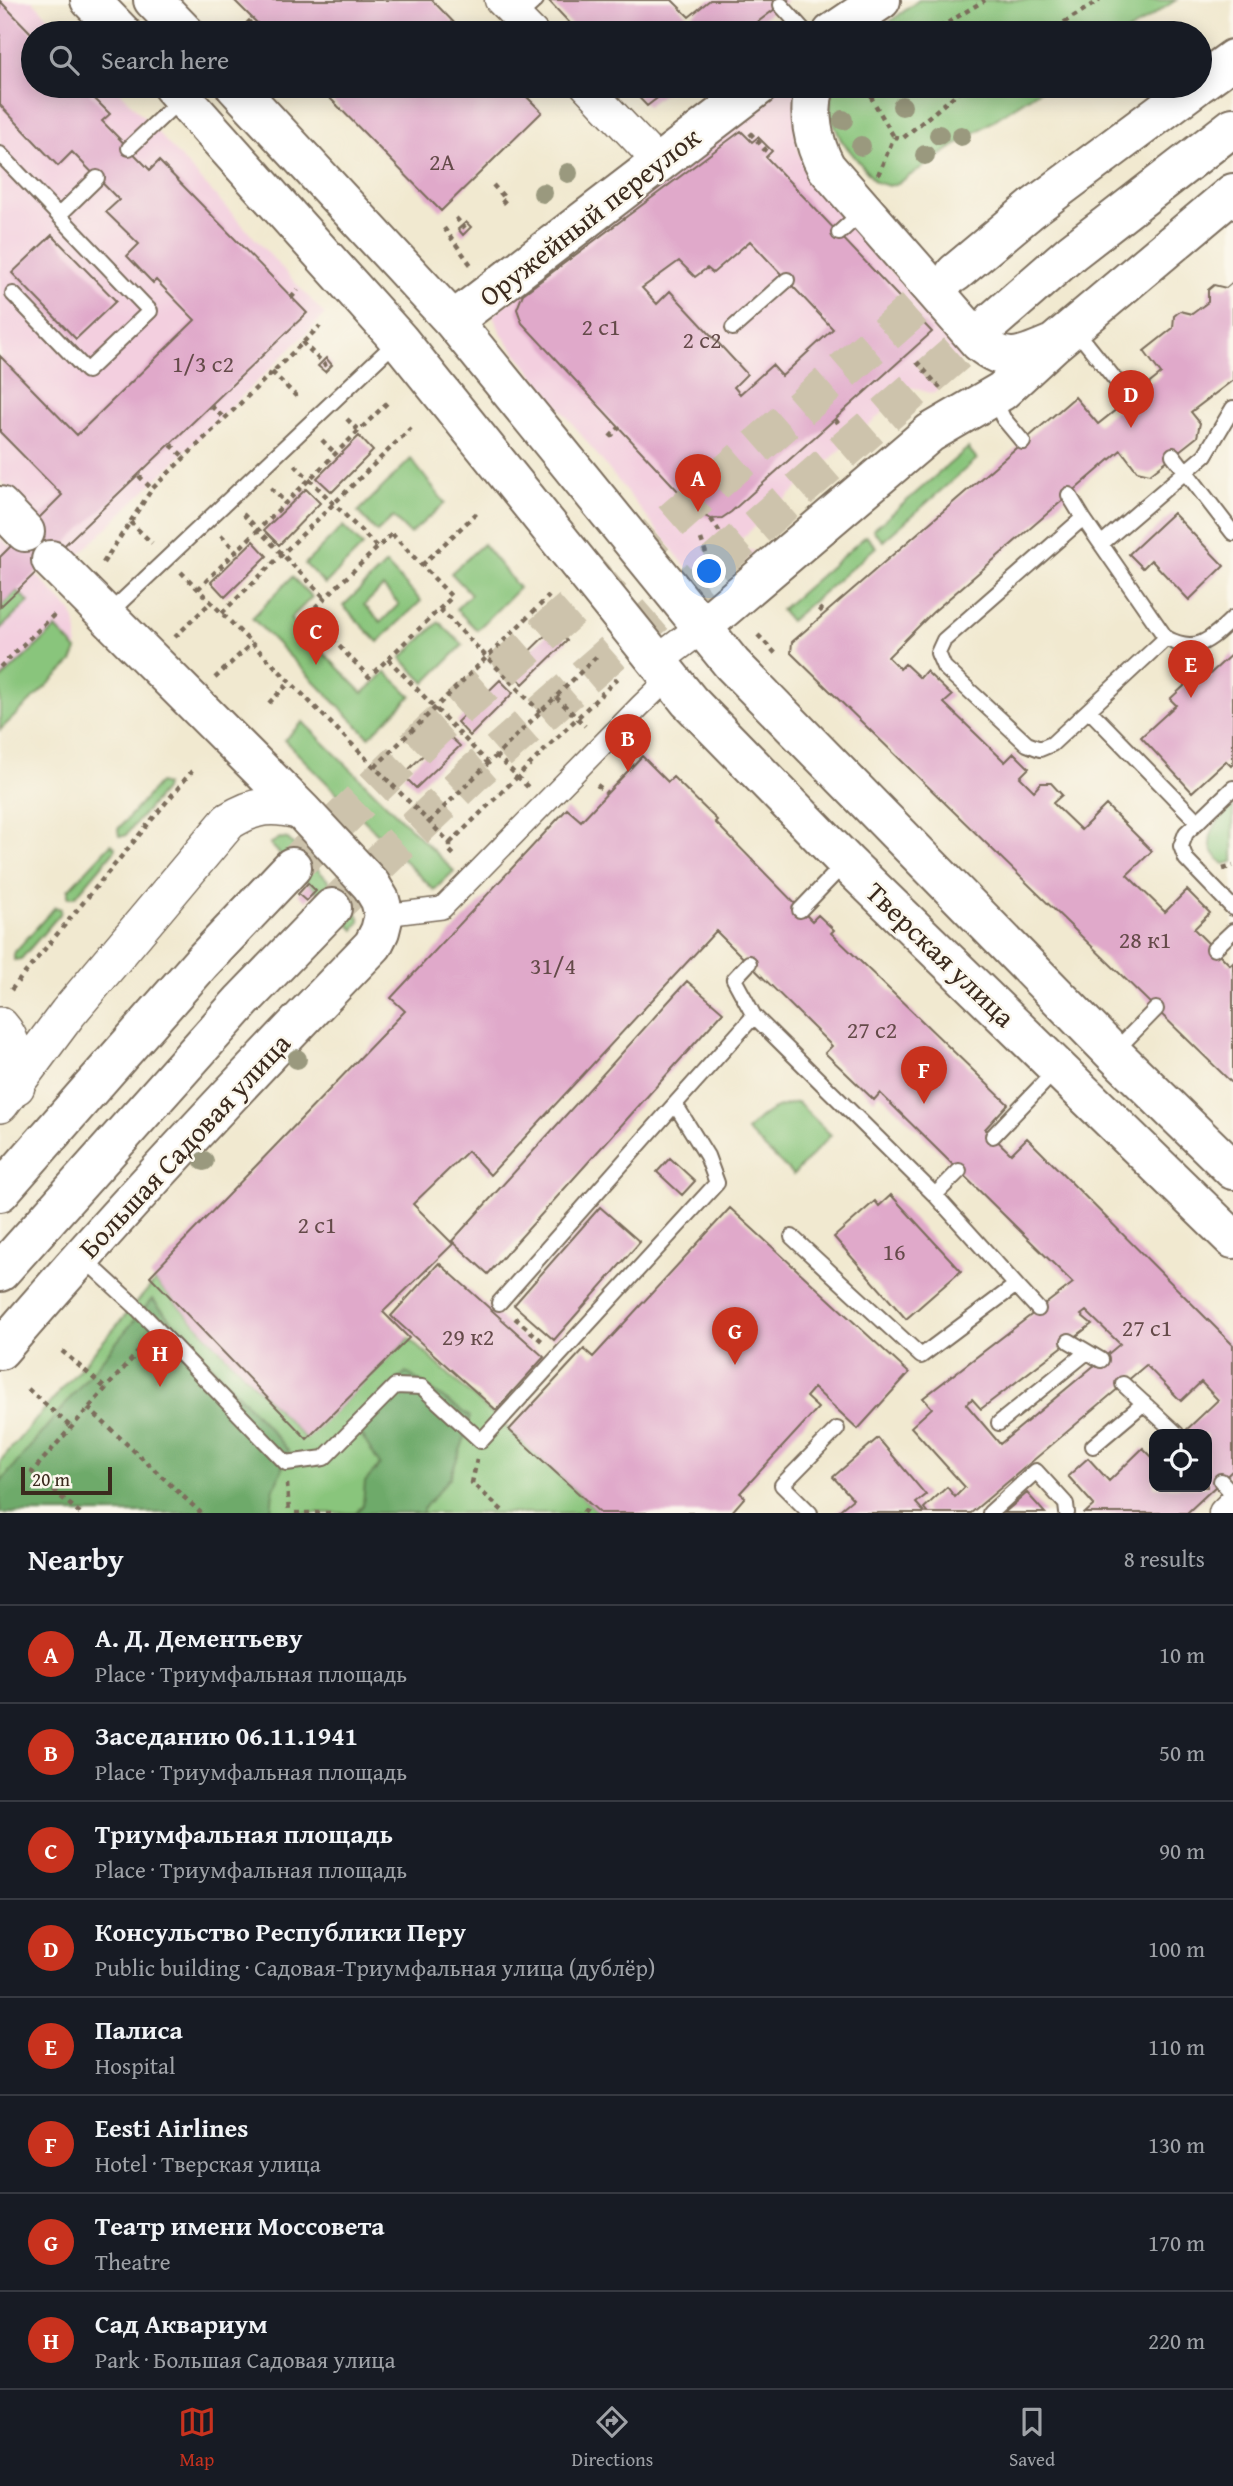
<!DOCTYPE html>
<meta charset="utf-8">
<style>
body{margin:0;font-family:"Gentium Book Plus",serif;background:#242831;color:#f1f3f6}
.controls{position:absolute;right:21px;bottom:21px;display:grid;overflow:hidden;border-radius:14px;box-shadow:0 4px 18px #0003}
.controls button{width:63px;height:63px;display:grid;place-items:center;padding:0;border:0;border-bottom:2px solid #363941;background:#171b24;color:#f1f3f6;font:35px sans-serif}
.scale{position:absolute;left:21px;bottom:18px;width:91px;box-sizing:border-box;padding-left:7px;border:4px solid #3b2a1e;border-top:0;font-size:19px;line-height:24px;white-space:nowrap;color:#3b2a1e;-webkit-text-stroke:5px #fbf7ec;paint-order:stroke}
.you{position:absolute;left:710px;top:572px;width:24px;height:24px;margin:-18px;border:5px solid #fff;border-radius:50%;background:#1a73e8;box-shadow:0 0 0 10px #1a73e833}
.badge{display:grid;place-items:center;width:46px;height:46px;border-radius:50%;background:#c8321e;color:#fff;font-size:23px;font-weight:700}
.pin{position:absolute;translate:-50% -58px;filter:drop-shadow(0 2px 4px #0008)}
.pin::after{content:'';position:absolute;top:37px;width:24px;height:21px;background:inherit;clip-path:polygon(0 0,100% 0,50% 100%)}
.list{margin:0;padding:0;list-style:none}
h2{display:flex;justify-content:space-between;align-items:center;height:91px;margin:0;padding:0 28px;font-size:30px}
h2 small{font-size:23px;font-weight:400;color:#9ea1a6}
.list li{display:grid;grid-template-columns:46px 1fr auto;gap:21px;align-items:center;box-sizing:border-box;height:98px;padding:0 28px;border-top:2px solid #363941}
.list b{display:block;font-size:26px;white-space:nowrap}
.list p{margin:0;font-size:23px;white-space:nowrap;color:#9ea1a6}
.list em{font-size:23px;font-style:normal;color:#9ea1a6}
.icon{flex:none;width:38px;height:38px;fill:none;stroke:currentColor;stroke-width:2;stroke-linecap:round;stroke-linejoin:round}
.map{position:relative;flex:none;width:1233px;height:1513px;overflow:hidden}
.search{position:absolute;background:#171b24;box-shadow:0 4px 18px #0003;left:21px;right:21px;top:21px;height:77px;display:flex;align-items:center;gap:18px;box-sizing:border-box;padding:0 24px;border-radius:38px;color:#9ea1a6;font-size:26px}
.sheet{height:875px;background:#171b24}
nav{display:flex;justify-content:space-around;align-items:center;box-sizing:border-box;height:98px;border-top:2px solid #363941;background:#171b24;font-size:19px;color:#9ea1a6}
nav a{display:grid;justify-items:center;gap:4px}
nav .on{color:#c8321e}
.map>svg:first-child{display:block}
</style>
<div class="map">
<svg width="1233" height="1513" viewBox="0 0 1233 1513">
<rect width="100%" height="100%" fill="#fbf7ec"/>
<filter id="ink" filterUnits="userSpaceOnUse"><feTurbulence type="fractalNoise" baseFrequency=".0143" numOctaves="2"/><feDisplacementMap in="SourceGraphic" scale="14" xChannelSelector="R" yChannelSelector="G"/><feConvolveMatrix kernelMatrix="1 2 1 2 8 2 1 2 1" color-interpolation-filters="sRGB"/></filter>
<filter id="wash" filterUnits="userSpaceOnUse"><feTurbulence type="fractalNoise" baseFrequency=".00686" numOctaves="4" result="noise"/><feDisplacementMap in="SourceGraphic" scale="28" xChannelSelector="R" yChannelSelector="G"/><feGaussianBlur stdDeviation="1.57" result="paint"/><feColorMatrix in="noise" values="0 0 0 0 0 0 0 0 0 0 0 0 0 0 0 0 0 1.4 0 .05"/><feComposite in="paint" operator="in"/></filter>
<g filter="url(#wash)">
<rect width="100%" height="100%" fill="#f1e9d0"/>
<!-- built -->
<path fill="#f3cfdf" d="M 0,0 L 32,0 L 64,33 L 33,33 L 33,86 L 115,86 L 325,315 L 75,559 L 0,480 Z
M 771,86 L 801,86 L 796,134 L 799,152 L 806,170 L 838,212 L 953,340 L 960,353 L 959,361 L 954,372 L 933,394 L 911,387 L 732,547 L 755,551 L 730,573 L 720,580 L 708,582 L 698,579 L 691,573 L 502,335 L 493,315 Z
M 0,537 L 71,611 L 75,620 L 77,631 L 77,650 L 72,662 L 0,730 Z"/>
<!-- green -->
<path fill="#89c57b" stroke="#62784c" stroke-width="2" fill-rule="evenodd" d="M 919,0 L 1176,0 L 1126,33 L 875,33 Z
M 831,86 L 1046,86 L 900,182 L 889,186 L 875,182 L 841,140 L 830,115 Z
M 968,448 L 977,459 L 883,541 L 873,530 Z
M 411,459 L 445,503 L 410,534 L 393,517 L 377,532 L 358,512 Z
M 343,526 L 363,546 L 325,584 L 305,564 Z
M 866,536 L 876,547 L 790,621 L 781,610 Z
M 483,544 L 519,588 L 477,630 L 456,609 L 471,594 L 451,573 Z
M 386,564 L 421,601 L 378,642 L 343,606 ZM 383,587 L 399,604 L 381,622 L 364,605 Z
M 292,577 L 312,597 L 290,619 L 363,693 L 386,672 L 411,696 L 369,737 L 252,618 Z
M 17,591 L 29,602 L 0,629 L 0,607 Z
M 439,622 L 463,645 L 425,683 L 401,658 Z
M 56,628 L 77,650 L 72,662 L 0,730 L 0,680 Z
M 303,722 L 454,871 L 434,890 L 284,740 Z
M 159,783 L 165,785 L 164,790 L 125,836 L 119,836 L 118,829 Z
M 1233,807 L 1233,862 L 1224,864 C 1198,844 1213,823 1233,807 Z
M 280,838 L 288,839 L 355,908 L 360,921 L 354,930 L 270,844 Z
M 111,844 L 115,847 L 114,851 L 75,897 L 68,897 L 68,890 Z
M 55,907 L 61,909 L 60,914 L 21,959 L 14,960 L 14,953 Z
M 797,1102 L 831,1135 L 793,1175 L 747,1131 C 764,1112 772,1108 797,1102 Z
M 155,1281 L 306,1439 L 409,1338 L 600,1513 L 0,1513 L 0,1461 Z"/>
<!-- forest -->
<path fill="#6eaa6b" stroke="#546a44" stroke-width="2" d="M 152,1299 L 289,1451 L 273,1491 L 271,1513 L 0,1513 L 0,1483 Z
M 406,1372 L 470,1417 L 464,1440 L 450,1478 L 423,1509 L 423,1513 L 356,1513 L 363,1505 L 365,1482 L 380,1465 L 352,1420 Z"/>
<g id="blocks">
<!-- building -->
<path fill="#e0a9ca" fill-rule="evenodd" d="M 234,0 L 432,0 L 464,33 L 267,33 Z
M 548,0 L 672,0 L 689,17 L 710,0 L 787,0 L 743,33 L 579,33 Z
M 0,1 L 33,35 L 33,86 L 82,86 L 110,114 L 102,121 L 150,170 L 159,161 L 307,313 L 0,607 L 0,557 L 62,495 L 0,432 L 0,356 L 77,435 L 195,320 L 156,280 L 153,283 L 127,256 L 139,244 L 106,212 L 119,200 L 72,152 L 58,166 L 0,105 Z
M 318,86 L 516,86 L 542,112 L 441,211 Z
M 628,86 L 673,86 L 647,106 Z
M 741,131 L 752,142 L 758,137 L 772,151 L 766,157 L 932,332 L 731,512 L 722,518 L 711,519 L 700,514 L 693,507 L 522,323 L 517,309 L 523,294 ZM 750,241 L 833,329 L 782,376 L 772,365 L 740,394 L 734,387 L 747,374 L 670,291 L 657,304 L 642,288 L 679,261 L 695,277 L 707,268 L 713,273 Z
M 466,222 L 471,227 L 463,235 L 458,229 Z
M 52,235 L 116,301 L 76,339 L 12,273 Z
M 1233,282 L 1233,380 L 1191,412 L 1200,423 L 1197,437 L 1150,474 L 1137,471 L 1121,450 L 932,613 L 888,657 L 900,669 L 905,664 L 920,678 L 926,671 L 952,696 L 944,703 L 1005,762 L 1014,753 L 1029,768 L 1020,777 L 1034,791 L 1041,783 L 1051,783 L 1062,795 L 1053,803 L 1081,830 L 1106,805 L 1152,851 L 1127,875 L 1165,912 L 1187,890 L 1210,913 L 1194,929 L 1230,965 L 1233,962 L 1233,1084 L 791,653 L 792,642 L 1075,397 L 1098,424 L 1161,374 L 1144,351 L 1173,328 L 1174,316 L 1180,311 L 1192,314 L 1208,302 L 1208,290 L 1214,285 L 1226,288 Z
M 326,358 L 332,365 L 325,372 L 318,366 Z
M 359,436 L 373,451 L 332,492 L 317,478 Z
M 306,489 L 320,503 L 279,545 L 264,530 Z
M 1173,513 L 1224,566 L 1189,600 L 1151,560 L 1143,568 L 1129,554 Z
M 253,541 L 267,556 L 225,597 L 211,582 Z
M 554,627 L 567,641 L 523,684 L 510,670 Z
M 1233,653 L 1233,764 L 1231,766 L 1226,761 L 1192,792 L 1141,737 L 1176,705 L 1170,699 L 1195,676 L 1201,682 Z
M 500,680 L 513,693 L 470,736 L 457,722 Z
M 446,733 L 460,746 L 416,788 L 403,775 Z
M 642,756 L 668,782 L 673,777 L 717,820 L 715,822 L 812,921 L 818,915 L 834,930 L 831,933 L 1008,1104 L 985,1129 L 1011,1154 L 1027,1138 L 1233,1345 L 1233,1470 L 1187,1513 L 1085,1513 L 1094,1505 L 1068,1476 L 1088,1458 L 1109,1481 L 1143,1448 L 1154,1459 L 1154,1487 L 1207,1487 L 1207,1434 L 1182,1434 L 1218,1400 L 1201,1382 L 1181,1401 L 1146,1365 L 971,1513 L 928,1513 L 924,1508 L 947,1487 L 955,1497 L 965,1487 L 911,1427 L 932,1408 L 923,1398 L 1073,1283 L 880,1093 L 874,1100 L 825,1053 L 832,1046 L 716,931 L 490,1175 L 468,1151 L 413,1204 L 453,1244 L 383,1312 L 409,1338 L 307,1439 L 150,1276 L 405,1011 L 391,998 L 567,809 L 581,821 ZM 1086,1311 L 1120,1344 L 1000,1444 L 966,1404 L 972,1399 L 981,1409 L 1092,1324 L 1081,1315 Z
M 308,883 L 316,891 L 306,901 L 298,894 Z
M 687,981 L 723,1012 L 488,1274 L 452,1241 Z
M 670,1158 L 695,1181 L 682,1195 L 657,1172 Z
M 891,1195 L 961,1271 L 906,1319 L 834,1237 L 875,1201 L 879,1206 Z
M 600,1207 L 640,1242 L 554,1340 L 514,1305 Z
M 730,1208 L 909,1373 L 858,1429 L 814,1388 L 806,1397 L 818,1408 L 740,1493 L 745,1497 L 731,1513 L 600,1513 L 509,1430 L 584,1349 L 593,1357 Z
M 439,1263 L 544,1357 L 496,1410 L 391,1316 Z
M 878,1438 L 926,1495 L 916,1503 L 925,1513 L 836,1513 L 853,1499 L 833,1477 Z
M 1027,1493 L 1045,1513 L 1004,1513 Z"/>
</g>
</g>
<g filter="url(#ink)">
<use href="#blocks" fill-opacity="0" stroke="#7b6d5c" stroke-width="2"/>
<g fill="none" stroke-linecap="round" stroke-linejoin="round">
<!-- primary-tunnel -->
<path stroke="#cdc3ac" stroke-width="38" stroke-dasharray="38 19" stroke-linecap="butt" d="M 292,867 L 433,730 L 955,273
M 332,908 L 473,774 L 994,320"/>
<!-- service casing -->
<g stroke="#7b6d5c" stroke-width="18">
<path id="service" d="M 781,5 L 806,33
M 517,17 L 536,0
M 129,148 L 182,98
M 0,154 L 150,311 L 87,371 L 13,294
M 59,215 L 97,178
M 839,233 L 863,211
M 733,328 L 787,280
M 1074,328 L 1130,398
M 994,398 L 1003,418 L 1023,442
M 1173,455 L 1233,533
M 1069,495 L 1083,518 L 944,640 L 938,653 L 944,667 L 1027,744 L 1040,749 L 1052,744 L 1166,638 L 1083,518
M 1101,544 L 1205,455 L 1233,408
M 107,615 L 397,341
M 1166,638 C 1197,655 1211,639 1233,618
M 1089,710 L 1198,822
M 1233,788 L 1186,833 L 1181,846 L 1186,859 L 1233,908
M 800,910 L 845,863
M 1214,949 L 1233,931
M 749,963 L 734,979 L 754,1016
M 1114,1052 L 1156,1009
M 993,1136 L 1057,1069
M 935,1195 L 959,1171
M 82,1257 L 134,1305 L 286,1463 L 324,1458 L 395,1386 L 422,1387 L 481,1441 L 717,1183 L 707,1156 L 675,1104 L 754,1016 L 935,1195 L 1016,1285 L 921,1356 L 792,1237
M 1016,1285 L 1038,1309
M 499,1303 L 675,1104
M 1069,1341 L 1101,1360
M 1123,1384 L 1177,1434
M 999,1423 L 1087,1352
M 1093,1446 L 1144,1403
M 1221,1481 L 1233,1494
M 810,1513 L 782,1485 L 837,1429
M 990,1513 L 1036,1471 L 1066,1504 L 1067,1513"/>
</g>
<!-- pedestrian casing -->
<g stroke="#7b6d5c" stroke-width="24">
<path id="pedestrian" d="M 384,915 L 442,908 L 640,706 L 669,678"/>
</g>
<!-- minor casing -->
<g stroke="#7b6d5c" stroke-width="33">
<path id="minor" d="M 500,0 L 533,33
M 586,86 L 658,162
M 656,662 L 701,628
M 1224,1513 L 1233,1504"/>
</g>
<!-- tertiary casing -->
<g stroke="#7b6d5c" stroke-width="40">
<path id="tertiary" d="M 0,1026 C 15,1042 15,1065 16,1086
M 0,1104 L 68,1013 L 229,821 C 255,805 271,803 302,811"/>
</g>
<!-- secondary casing -->
<g stroke="#7b6d5c" stroke-width="42">
<path id="secondary" d="M 0,506 L 25,532
M 0,1350 C 120,1210 245,1077 373,945 L 380,931 L 384,915 L 380,900 L 371,885 L 302,811 L 51,560"/>
</g>
<!-- primary casing -->
<g stroke="#7b6d5c" stroke-width="42">
<path id="primary" d="M 90,0 L 122,33
M 153,0 L 185,33
M 832,33 L 881,0
M 1200,83 L 1233,59
M 172,86 L 399,340 L 689,701 L 846,862 L 1233,1239
M 235,86 L 453,321 L 732,664 L 1113,1053 L 1233,1170
M 815,86 C 807,113 813,143 826,167 L 979,342 C 1006,365 1020,358 1050,345
M 955,273 L 1034,207 L 1196,86
M 994,320 L 1072,252 L 1233,127
M 453,321 L 759,86
M 701,628 L 930,433 L 1002,391 L 1052,345 L 1233,193
M 0,1192 L 201,963 L 292,867
M 0,1272 L 242,1001 L 332,908"/>
</g>
<!-- path -->
<path stroke="#7b6d5c" stroke-width="4.5" stroke-dasharray="5 5" stroke-linecap="butt" d="M 240,31 L 252,19
M 931,33 L 985,0
M 1047,33 L 1100,0
M 872,86 L 872,99 L 894,137
M 750,133 L 765,149 L 762,153
M 894,137 L 903,138 L 966,86
M 878,175 L 894,137
M 493,185 L 506,199 L 499,206
M 456,218 L 465,228
M 444,228 L 471,265
M 291,298 L 298,290
M 302,342 L 326,366
M 917,362 L 940,388
M 272,372 L 300,400
M 211,406 L 224,418
M 347,419 L 359,431
M 835,419 L 841,427
M 610,437 L 619,428
M 322,440 L 336,454
M 171,445 L 184,457
M 295,465 L 377,547
M 139,476 L 152,489
M 271,488 L 286,503
M 243,514 L 325,598
M 711,519 L 721,534
M 130,522 L 152,543
M 392,534 L 452,597 L 369,677 L 308,614 Z
M 221,535 L 237,552
M 701,539 L 713,573
M 103,563 L 152,489 L 320,326
M 422,565 L 479,511
M 181,572 L 450,843 L 450,851 L 457,858
M 198,589 L 389,401
M 819,608 L 825,614
M 440,609 L 540,712
M 222,613 L 411,428
M 758,635 L 777,655
M 175,637 L 211,602
M 388,659 L 488,763
M 0,667 L 57,612
M 215,678 L 252,643
M 556,697 L 585,726
M 269,703 L 290,682
M 496,755 L 528,787
M 375,767 L 549,596
M 597,785 L 607,793
M 429,822 L 598,655
M 450,843 L 618,678
M 1223,869 L 1233,866
M 11,990 L 192,771
M 515,1318 L 543,1342
M 62,1351 L 105,1388
M 28,1389 L 71,1427
M 88,1408 L 201,1513
M 477,1459 L 472,1483 L 505,1513
M 287,1484 L 289,1513
M 80,1513 L 32,1472 L 145,1344
M 295,1513 L 331,1513
M 583,1513 L 590,1504"/>
<!-- service -->
<use href="#service" stroke="#fff" stroke-width="14"/>
<!-- pedestrian -->
<use href="#pedestrian" stroke="#fff" stroke-width="21"/>
<!-- minor -->
<use href="#minor" stroke="#fff" stroke-width="30"/>
<!-- tertiary -->
<use href="#tertiary" stroke="#fff" stroke-width="37"/>
<!-- secondary -->
<use href="#secondary" stroke="#fff" stroke-width="38"/>
<!-- primary -->
<use href="#primary" stroke="#fff" stroke-width="38"/>
</g>
<!-- trees -->
<g fill="#9a997e">
<circle cx="902" cy="106" r="10"/>
<circle cx="843" cy="120" r="10"/>
<circle cx="939" cy="135" r="10"/>
<circle cx="961" cy="136" r="10"/>
<circle cx="861" cy="146" r="10"/>
<circle cx="925" cy="155" r="10"/>
<circle cx="568" cy="173" r="10"/>
<circle cx="543" cy="193" r="10"/>
<circle cx="297" cy="1059" r="10"/>
<circle cx="204" cy="1161" r="10"/>
</g>
</g>
<g text-anchor="middle" dominant-baseline="central" stroke-width="5" stroke-linejoin="round" paint-order="stroke">
<!-- number labels -->
<g font-size="24" fill="#644a49">
<text x="442" y="161">2А</text>
<text x="601" y="326">2 с1</text>
<text x="702" y="339">2 с2</text>
<text x="203" y="363">1/3 с2</text>
<text x="1145" y="939">28 к1</text>
<text x="553" y="965">31/4</text>
<text x="872" y="1029">27 с2</text>
<text x="317" y="1224">2 с1</text>
<text x="894" y="1251">16</text>
<text x="1147" y="1327">27 с1</text>
<text x="468" y="1336">29 к2</text>
</g>
<!-- street labels -->
<g font-size="28" fill="#3b2a1e" stroke="#fbf7ec">
<text transform="translate(589 216) rotate(-38)">Оружейный переулок</text>
<text transform="translate(941 954) rotate(44)">Тверская улица</text>
<text transform="translate(184 1145) rotate(-47)">Большая Садовая улица</text>
</g>
</g>
</svg>
<div class="controls">
<button><svg class="icon" aria-label="locate" viewBox="0 0 24 24"><circle cx="12" cy="12" r="6"/><path d="M12 2v4M12 18v4M2 12h4M18 12h4"/></svg></button>
</div>
<div class="scale">20 m</div>
<div class="you"></div>
<div class="pin badge" style="left:698px;top:512px">A</div>
<div class="pin badge" style="left:628px;top:772px">B</div>
<div class="pin badge" style="left:316px;top:665px">C</div>
<div class="pin badge" style="left:1131px;top:428px">D</div>
<div class="pin badge" style="left:1191px;top:698px">E</div>
<div class="pin badge" style="left:924px;top:1104px">F</div>
<div class="pin badge" style="left:735px;top:1365px">G</div>
<div class="pin badge" style="left:160px;top:1387px">H</div>
<div class="search"><svg class="icon" aria-label="search" viewBox="0 0 24 24"><circle cx="10" cy="10" r="6"/><path d="M15 15l6 6"/></svg>Search here</div>
</div>
<section class="sheet">
<h2>Nearby<small>8 results</small></h2>
<ul class="list">
<li><span class="badge">A</span><div><b>А. Д. Дементьеву</b><p>Place · Триумфальная площадь</p></div><em>10 m</em></li>
<li><span class="badge">B</span><div><b>Заседанию 06.11.1941</b><p>Place · Триумфальная площадь</p></div><em>50 m</em></li>
<li><span class="badge">C</span><div><b>Триумфальная площадь</b><p>Place · Триумфальная площадь</p></div><em>90 m</em></li>
<li><span class="badge">D</span><div><b>Консульство Республики Перу</b><p>Public building · Садовая-Триумфальная улица (дублёр)</p></div><em>100 m</em></li>
<li><span class="badge">E</span><div><b>Палиса</b><p>Hospital</p></div><em>110 m</em></li>
<li><span class="badge">F</span><div><b>Eesti Аirlines</b><p>Hotel · Тверская улица</p></div><em>130 m</em></li>
<li><span class="badge">G</span><div><b>Театр имени Моссовета</b><p>Theatre</p></div><em>170 m</em></li>
<li><span class="badge">H</span><div><b>Сад Аквариум</b><p>Park · Большая Садовая улица</p></div><em>220 m</em></li>
</ul>
</section>
<nav>
<a class="on"><svg class="icon" aria-label="map" viewBox="0 0 24 24"><path d="M3 6l6-2 6 2 6-2v14l-6 2-6-2-6 2zM9 4v14M15 6v14"/></svg>Map</a>
<a><svg class="icon" aria-label="directions" viewBox="0 0 24 24"><path d="M12 3l9 9-9 9-9-9zM9 14v-3h6M13 9l2 2-2 2"/></svg>Directions</a>
<a><svg class="icon" aria-label="saved" viewBox="0 0 24 24"><path d="M7 4h10v16l-5-4-5 4z"/></svg>Saved</a>
</nav>
